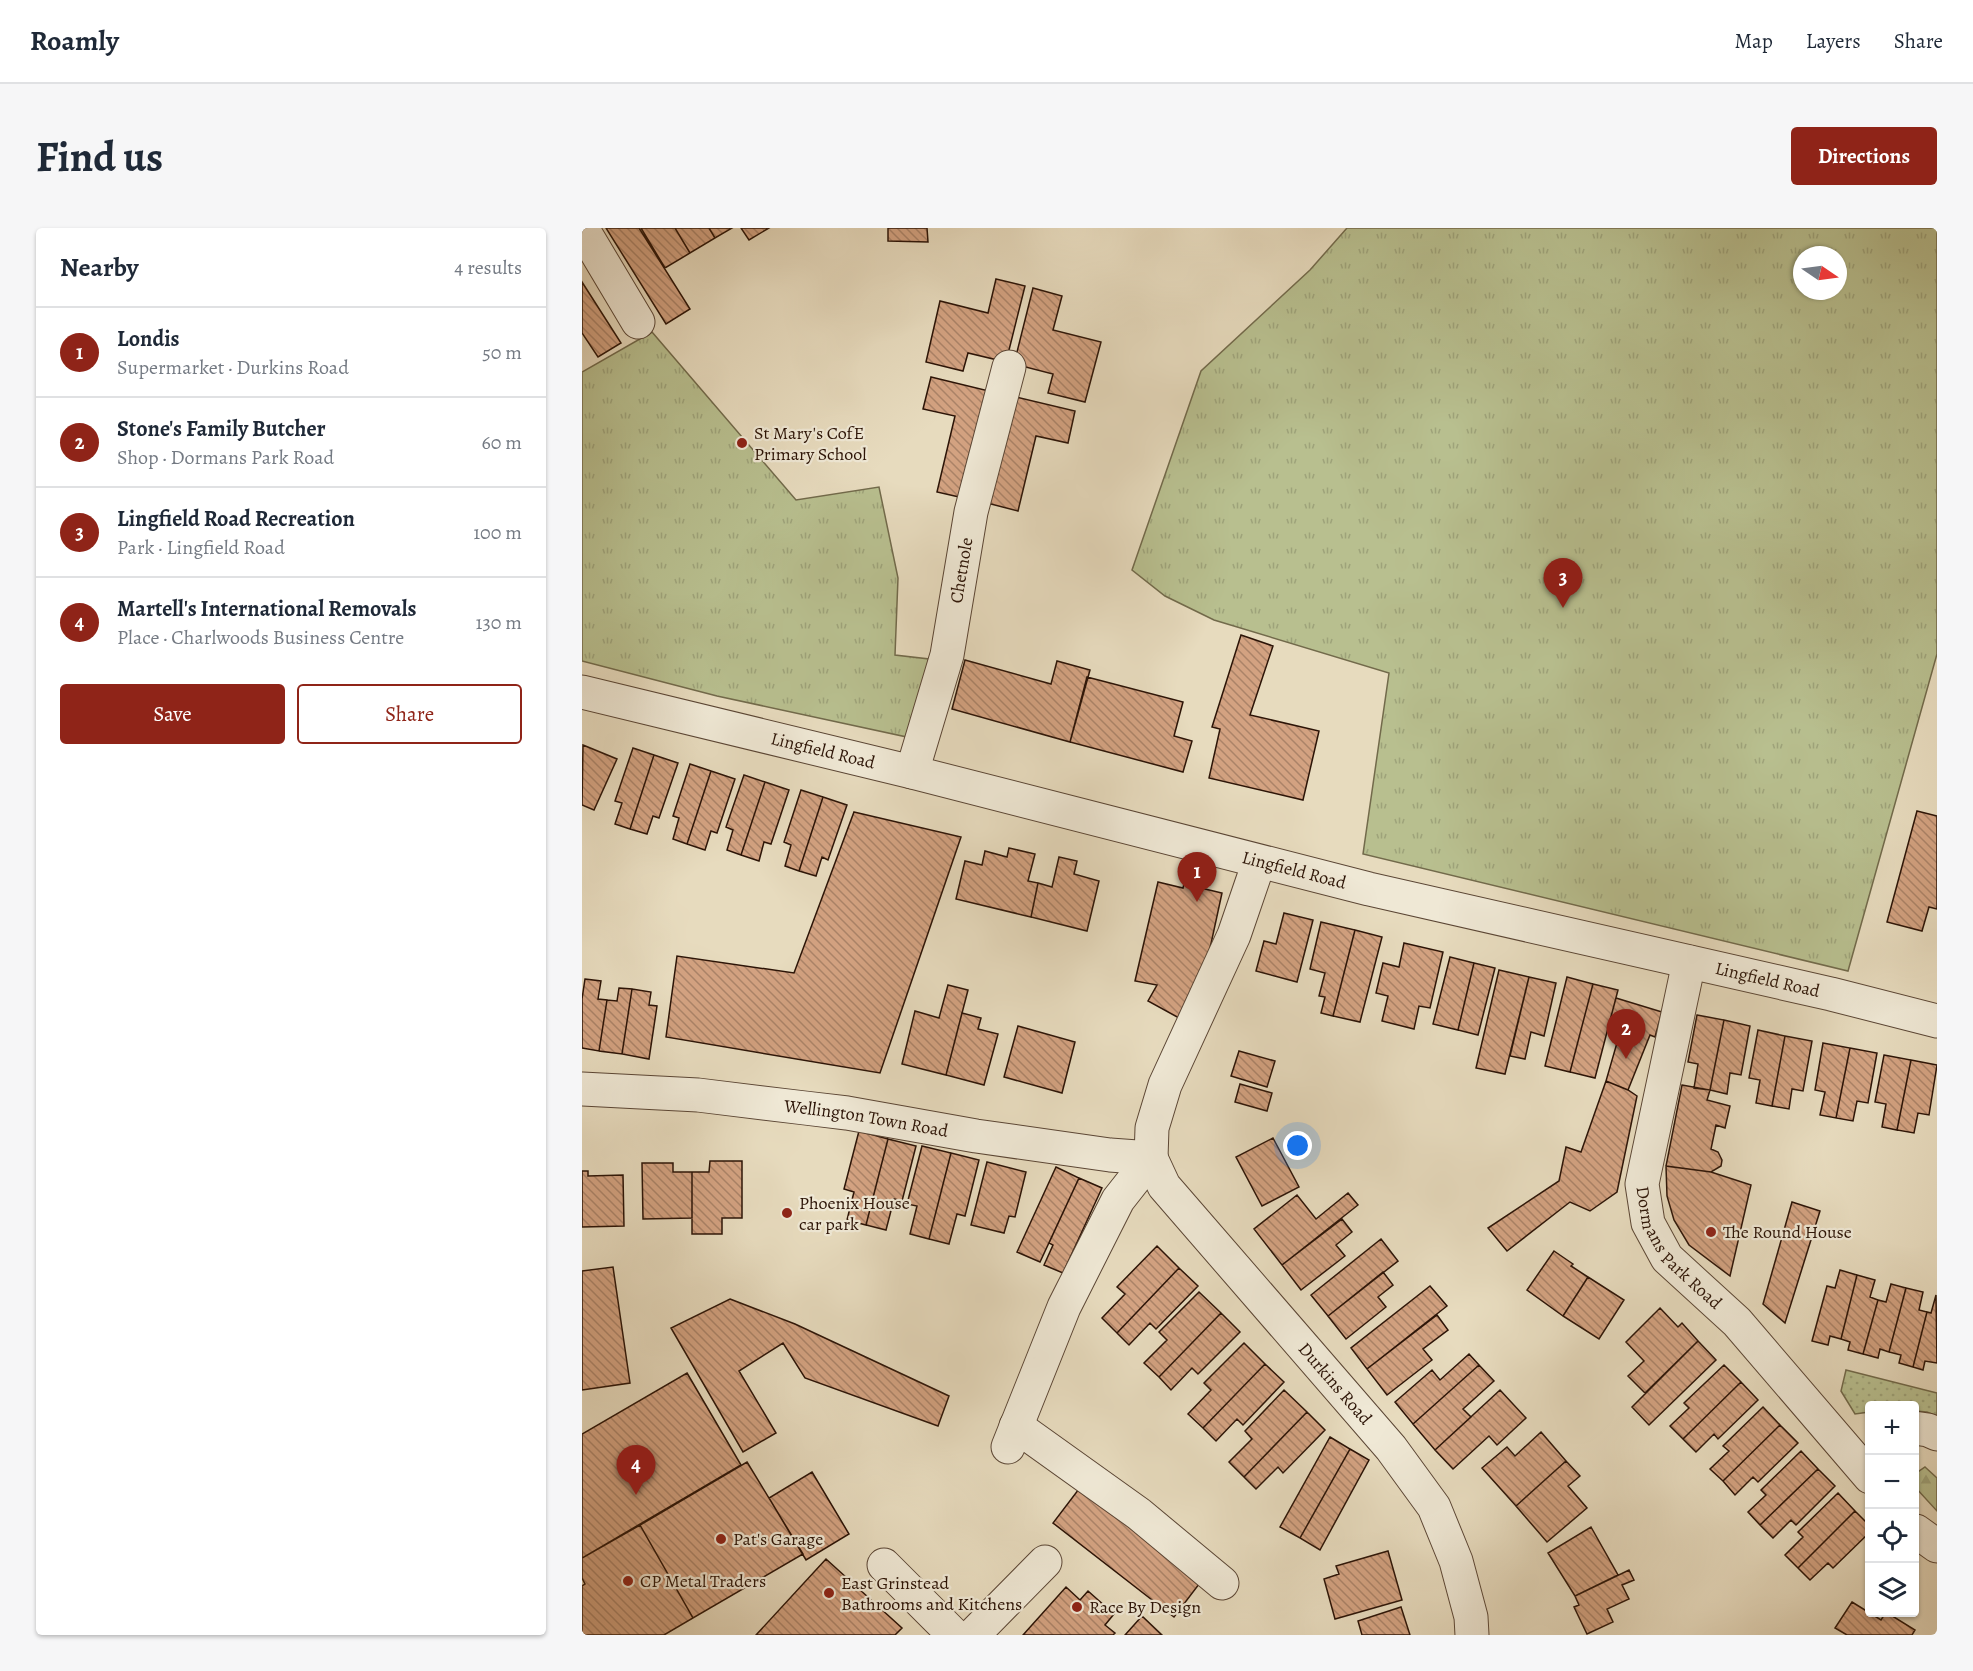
<!DOCTYPE html>
<meta charset="utf-8">
<style>
body{margin:0;font-family:Alegreya,serif;background:#f6f6f7;color:#1f2937}
.controls{position:absolute;right:18px;bottom:18px;display:grid;overflow:hidden;border-radius:6px;box-shadow:0 2px 4px #0004}
.controls button{width:54px;height:54px;display:grid;place-items:center;padding:0;border:0;border-bottom:2px solid #e0e1e3;background:#fff;color:#1f2937;font:30px sans-serif}
.compass{position:absolute;left:1211px;top:18px;width:54px;height:54px;border-radius:50%;background:#fff;box-shadow:0 2px 4px #0004;rotate:103deg}
.you{position:absolute;left:716px;top:918px;width:21px;height:21px;margin:-15px;border:4px solid #fff;border-radius:50%;background:#1a73e8;box-shadow:0 0 0 9px #1a73e833}
.badge{display:grid;place-items:center;width:39px;height:39px;border-radius:50%;background:#8f2418;color:#fff;font-size:20px;font-weight:700}
.pin{position:absolute;translate:-50% -50px;filter:drop-shadow(0 2px 3px #0008)}
.pin::after{content:'';position:absolute;top:32px;width:21px;height:18px;background:inherit;clip-path:polygon(0 0,100% 0,50% 100%)}
.list{margin:0;padding:0;list-style:none}
h2{display:flex;justify-content:space-between;align-items:center;height:78px;margin:0;padding:0 24px;font-size:26px}
h2 small{font-size:20px;font-weight:400;color:#747a83}
.list li{display:grid;grid-template-columns:39px 1fr auto;gap:18px;align-items:center;box-sizing:border-box;height:90px;padding:0 24px;border-top:2px solid #e0e1e3}
.list b{display:block;font-size:22px;white-space:nowrap}
.list p{margin:0;font-size:20px;white-space:nowrap;color:#747a83}
.list em{font-size:20px;font-style:normal;color:#747a83}
.actions{display:flex;gap:12px;padding:18px 24px}
.actions a{flex:1;padding:14px 0;border:2px solid #8f2418;border-radius:6px;text-align:center;font-size:21px;color:#8f2418}
.actions .main{background:#8f2418;color:#fff}
.icon{flex:none;width:33px;height:33px;fill:none;stroke:currentColor;stroke-width:2;stroke-linecap:round;stroke-linejoin:round}
.map{position:relative;flex:none;width:1355px;height:1407px;overflow:hidden;border-radius:6px}
header{display:flex;align-items:center;gap:36px;box-sizing:border-box;height:84px;padding:0 30px;background:#fff;border-bottom:2px solid #e0e1e3}
header strong{font-size:28px}
nav{display:flex;gap:33px;margin-inline-start:auto;font-size:21px}
.intro{display:flex;align-items:center;justify-content:space-between;box-sizing:border-box;height:144px;padding:0 36px}
h1{margin:0;font-size:42px}
.button{padding:15px 27px;border-radius:6px;background:#8f2418;color:#fff;font-size:21px;font-weight:700}
main{display:flex;gap:36px;padding:0 36px}
aside{flex:1;background:#fff;border-radius:6px;box-shadow:0 2px 4px #0004}
.map>svg:first-child{display:block}
</style>
<header>
<strong>Roamly</strong>
<nav><a>Map</a><a>Layers</a><a>Share</a></nav>
</header>
<div class="intro"><h1>Find us</h1><a class="button">Directions</a></div>
<main>
<aside>
<h2>Nearby<small>4 results</small></h2>
<ul class="list">
<li><span class="badge">1</span><div><b>Londis</b><p>Supermarket · Durkins Road</p></div><em>50 m</em></li>
<li><span class="badge">2</span><div><b>Stone's Family Butcher</b><p>Shop · Dormans Park Road</p></div><em>60 m</em></li>
<li><span class="badge">3</span><div><b>Lingfield Road Recreation</b><p>Park · Lingfield Road</p></div><em>100 m</em></li>
<li><span class="badge">4</span><div><b>Martell's International Removals</b><p>Place · Charlwoods Business Centre</p></div><em>130 m</em></li>
</ul>
<div class="actions"><a class="main">Save</a><a>Share</a></div>
</aside>
<div class="map">
<svg width="1355" height="1407" viewBox="0 0 1355 1407">
<defs>
<pattern id="grass-dots" width="8" height="8" patternUnits="userSpaceOnUse" patternTransform="scale(1.5)"><rect width="8" height="8" fill="#b8bf8f"/><path d="M2 2h.1M6 6h.1" fill="none" stroke="#9ea37a" stroke-width="1.8" stroke-linecap="round"/></pattern>
<pattern id="forest-firs" width="22" height="20" patternUnits="userSpaceOnUse" patternTransform="scale(1.5)"><rect width="22" height="20" fill="#b8bf8f"/><path d="M5 1l3.5 6h-7zM16 11l3.5 6h-7z" fill="#9ea37a"/></pattern>
<pattern id="park-tufts" width="24" height="20" patternUnits="userSpaceOnUse" patternTransform="scale(1.5)"><rect width="24" height="20" fill="#b8bf8f"/><path d="M3 7l-1-3M5 7V3M7 7l1-3M15 17l-1-3M17 17v-4M19 17l1-3" fill="none" stroke="#9ea37a"/></pattern>
<pattern id="building-back-hatch" width="6" height="6" patternUnits="userSpaceOnUse" patternTransform="scale(1.5)"><rect width="6" height="6" fill="#d3a281"/><path d="M-1 5l2 2M0 0l6 6M5-1l2 2" fill="none" stroke="#ab8368"/></pattern>
</defs>
<rect width="100%" height="100%" fill="#e7dbbe"/>
<filter id="stains"><feTurbulence type="fractalNoise" baseFrequency=".00333" numOctaves="4"/><feColorMatrix values="0 0 0 0 .2 0 0 0 0 .09 0 0 0 0 .02 0 0 0 .5 -.17"/></filter>
<radialGradient id="worn" r=".72"><stop offset=".6" stop-color="#630" stop-opacity="0"/><stop offset="1" stop-color="#630" stop-opacity=".3"/></radialGradient>
<!-- grass -->
<path fill="url(#grass-dots)" stroke="#726a4b" stroke-width="1.5" d="M 1264,1142 L 1355,1165 L 1355,1188 L 1345,1184 L 1333,1183 L 1332,1178 L 1288,1178 L 1287,1184 L 1273,1186 L 1259,1163 Z"/>
<!-- forest -->
<path fill="url(#forest-firs)" stroke="#726a4b" stroke-width="1.5" d="M 1343,1239 L 1355,1250 L 1355,1283 L 1333,1259 L 1333,1246 Z"/>
<!-- park -->
<path fill="url(#park-tufts)" stroke="#726a4b" stroke-width="1.5" fill-rule="evenodd" d="M 765,0 L 1355,0 L 1355,426 L 1266,743 L 781,626 L 807,445 L 632,392 L 583,368 L 550,342 L 619,143 L 728,42 ZM 1220,27 L 1256,27 L 1256,63 L 1220,63 Z
M 70,104 L 214,272 L 297,259 L 316,350 L 313,427 L 347,431 L 325,509 L 135,468 L 0,433 L 0,144 Z"/>
<!-- building -->
<path fill="url(#building-back-hatch)" stroke="#2c1407" stroke-width="1.5" d="M 24,0 L 57,0 L 108,81 L 84,96 Z
M 59,0 L 93,0 L 108,25 L 83,40 Z
M 93,0 L 127,0 L 133,10 L 108,25 Z
M 127,0 L 150,0 L 133,10 Z
M 159,0 L 187,0 L 167,12 Z
M 306,0 L 345,0 L 346,14 L 306,13 Z
M 414,51 L 443,58 L 424,134 L 386,125 L 381,143 L 344,134 L 358,73 L 406,85 Z
M 0,54 L 39,115 L 16,129 L 0,105 Z
M 451,60 L 480,68 L 471,102 L 519,114 L 503,174 L 466,165 L 471,146 L 432,136 Z
M 349,149 L 411,164 L 386,271 L 355,264 L 373,188 L 341,181 Z
M 430,168 L 493,183 L 486,215 L 454,208 L 436,283 L 405,275 Z
M 659,407 L 691,418 L 668,487 L 737,503 L 721,572 L 627,550 L 638,501 L 630,499 Z
M 383,432 L 469,456 L 475,433 L 508,442 L 488,514 L 370,481 Z
M 505,449 L 601,474 L 592,508 L 610,513 L 601,544 L 488,514 Z
M 1,517 L 35,531 L 12,582 L 0,577 Z
M 51,520 L 72,527 L 48,601 L 33,596 L 40,575 L 33,573 Z
M 72,527 L 96,535 L 77,590 L 71,588 L 65,606 L 48,601 Z
M 108,536 L 129,543 L 105,616 L 91,611 L 97,590 L 91,588 Z
M 129,543 L 153,551 L 135,605 L 129,603 L 123,622 L 105,616 Z
M 162,547 L 183,554 L 159,627 L 145,622 L 151,602 L 144,599 Z
M 183,554 L 207,562 L 189,616 L 182,614 L 177,633 L 159,627 Z
M 219,562 L 241,569 L 217,643 L 203,638 L 209,617 L 202,614 Z
M 241,569 L 265,577 L 246,632 L 240,629 L 234,648 L 217,643 Z
M 1335,583 L 1355,588 L 1355,681 L 1347,679 L 1340,703 L 1305,694 Z
M 272,584 L 379,609 L 298,845 L 84,809 L 95,728 L 212,745 Z
M 427,620 L 453,626 L 446,653 L 456,655 L 449,689 L 374,671 L 383,633 L 400,637 L 403,623 L 425,629 Z
M 477,629 L 495,633 L 492,646 L 517,653 L 505,703 L 449,689 L 456,655 L 470,659 Z
M 576,654 L 601,660 L 602,656 L 640,665 L 622,748 L 597,790 L 566,773 L 575,757 L 553,753 Z
M 702,685 L 731,692 L 715,754 L 674,743 L 682,713 L 694,716 Z
M 739,694 L 773,702 L 751,788 L 739,785 L 743,769 L 737,768 L 743,745 L 728,741 Z
M 773,702 L 800,709 L 778,794 L 751,788 Z
M 822,715 L 861,724 L 848,780 L 837,778 L 832,801 L 800,793 L 806,768 L 794,765 L 801,735 L 817,739 Z
M 868,729 L 892,735 L 876,802 L 851,796 Z
M 892,735 L 913,740 L 896,807 L 876,802 Z
M 917,742 L 947,749 L 923,846 L 894,840 Z
M 947,749 L 974,755 L 962,808 L 949,804 L 943,831 L 928,828 Z
M 985,749 L 1011,756 L 988,844 L 963,838 Z
M 3,751 L 19,753 L 16,771 L 25,772 L 17,823 L 0,820 L 0,771 Z
M 1011,756 L 1036,762 L 1013,850 L 988,844 Z
M 366,757 L 386,762 L 364,847 L 320,836 L 333,783 L 357,790 Z
M 37,760 L 50,761 L 40,826 L 17,823 L 25,772 L 35,773 Z
M 50,761 L 69,764 L 67,777 L 75,778 L 67,831 L 40,826 Z
M 1034,770 L 1080,784 L 1073,809 L 1068,807 L 1046,862 L 1024,853 L 1039,801 L 1027,796 Z
M 380,785 L 399,790 L 396,801 L 416,806 L 402,857 L 364,847 Z
M 1115,787 L 1142,792 L 1128,862 L 1112,860 L 1116,836 L 1106,834 Z
M 1142,792 L 1168,798 L 1159,847 L 1148,845 L 1145,866 L 1128,862 Z
M 436,798 L 493,814 L 480,865 L 422,849 Z
M 1176,802 L 1203,808 L 1190,878 L 1174,875 L 1178,852 L 1167,850 Z
M 1203,808 L 1230,813 L 1221,863 L 1210,861 L 1207,881 L 1190,878 Z
M 1241,815 L 1268,820 L 1254,890 L 1238,887 L 1243,864 L 1233,862 Z
M 1268,820 L 1295,825 L 1286,875 L 1275,873 L 1271,893 L 1254,890 Z
M 657,823 L 693,833 L 685,859 L 649,848 Z
M 1302,827 L 1329,832 L 1315,902 L 1300,899 L 1304,876 L 1293,874 Z
M 1329,832 L 1355,837 L 1347,887 L 1336,885 L 1332,905 L 1315,902 Z
M 1024,853 L 1046,862 L 1055,868 L 1035,964 L 1008,983 L 988,974 L 925,1023 L 906,1000 L 977,953 L 984,919 L 999,924 Z
M 658,856 L 690,865 L 685,883 L 653,874 Z
M 1100,857 L 1128,862 L 1125,872 L 1148,878 L 1143,900 L 1134,897 L 1129,921 L 1136,924 L 1140,932 L 1139,938 L 1129,944 L 1084,938 Z
M 277,903 L 306,911 L 284,997 L 265,992 L 272,964 L 262,961 Z
M 691,910 L 717,959 L 680,978 L 654,929 Z
M 306,911 L 334,918 L 320,973 L 312,971 L 304,1002 L 284,997 Z
M 340,918 L 369,925 L 347,1011 L 328,1006 L 335,978 L 325,976 Z
M 369,925 L 397,932 L 383,988 L 375,986 L 367,1016 L 347,1011 Z
M 128,933 L 160,933 L 160,990 L 140,990 L 140,1006 L 110,1006 L 110,944 L 127,944 Z
M 405,934 L 444,944 L 433,989 L 427,988 L 422,1005 L 389,997 Z
M 60,935 L 91,935 L 91,944 L 110,944 L 110,990 L 61,991 Z
M 1084,938 L 1129,944 L 1169,957 L 1148,1048 L 1107,1017 L 1092,992 L 1085,968 Z
M 474,939 L 497,950 L 458,1034 L 435,1024 Z
M 0,943 L 6,943 L 6,948 L 41,947 L 42,998 L 0,999 Z
M 497,950 L 520,960 L 481,1045 L 462,1037 L 471,1017 L 467,1015 Z
M 766,965 L 776,977 L 700,1037 L 672,1001 L 715,967 L 734,991 Z
M 1210,974 L 1238,983 L 1203,1095 L 1181,1076 Z
M 760,991 L 770,1004 L 754,1017 L 763,1028 L 719,1062 L 700,1037 Z
M 799,1011 L 816,1033 L 746,1088 L 729,1067 Z
M 575,1018 L 597,1040 L 535,1105 L 520,1090 L 543,1066 L 535,1059 Z
M 972,1023 L 991,1036 L 989,1038 L 1006,1049 L 981,1088 L 945,1062 Z
M 31,1039 L 48,1155 L 0,1162 L 0,1043 Z
M 597,1040 L 616,1058 L 574,1101 L 568,1095 L 547,1117 L 535,1105 Z
M 1258,1042 L 1275,1047 L 1259,1111 L 1248,1108 L 1246,1117 L 1230,1113 L 1245,1058 L 1253,1060 Z
M 801,1044 L 811,1057 L 796,1069 L 804,1079 L 764,1111 L 746,1088 Z
M 1275,1047 L 1293,1052 L 1288,1069 L 1296,1072 L 1281,1126 L 1266,1122 L 1268,1114 L 1259,1111 Z
M 1006,1049 L 1042,1072 L 1017,1111 L 981,1088 Z
M 1309,1056 L 1324,1060 L 1307,1124 L 1298,1121 L 1296,1130 L 1281,1126 L 1296,1072 L 1304,1074 Z
M 848,1058 L 865,1078 L 785,1141 L 769,1120 Z
M 1324,1060 L 1341,1064 L 1337,1082 L 1345,1084 L 1331,1139 L 1317,1135 L 1319,1127 L 1307,1124 Z
M 617,1064 L 639,1085 L 577,1149 L 562,1135 L 585,1112 L 577,1104 Z
M 1354,1067 L 1355,1135 L 1343,1133 L 1341,1142 L 1331,1139 L 1345,1084 L 1349,1085 Z
M 148,1071 L 213,1096 L 367,1168 L 356,1198 L 223,1150 L 201,1115 L 157,1143 L 194,1205 L 161,1224 L 89,1100 Z
M 1078,1080 L 1096,1099 L 1100,1095 L 1116,1113 L 1063,1165 L 1046,1148 L 1062,1133 L 1044,1114 Z
M 639,1085 L 658,1104 L 616,1146 L 610,1140 L 589,1162 L 577,1149 Z
M 855,1087 L 866,1102 L 841,1121 L 850,1132 L 805,1167 L 785,1141 Z
M 1116,1113 L 1134,1132 L 1067,1197 L 1050,1179 Z
M 662,1115 L 683,1136 L 621,1200 L 606,1186 L 629,1162 L 622,1155 Z
M 887,1126 L 897,1137 L 831,1196 L 813,1174 L 850,1142 L 858,1152 Z
M 683,1136 L 702,1154 L 661,1197 L 655,1191 L 634,1213 L 621,1200 Z
M 897,1137 L 912,1153 L 881,1181 L 889,1189 L 853,1222 L 831,1196 Z
M 1142,1137 L 1159,1154 L 1101,1211 L 1088,1198 L 1107,1180 L 1102,1175 Z
M 105,1145 L 159,1237 L 0,1330 L 0,1206 Z
M 1159,1154 L 1176,1172 L 1136,1211 L 1132,1206 L 1114,1224 L 1101,1211 Z
M 702,1162 L 725,1184 L 662,1249 L 647,1234 L 670,1211 L 663,1203 Z
M 918,1162 L 944,1190 L 915,1217 L 907,1208 L 871,1241 L 853,1222 Z
M 1181,1179 L 1198,1197 L 1141,1253 L 1128,1241 L 1147,1223 L 1141,1218 Z
M 725,1184 L 743,1202 L 701,1245 L 696,1239 L 674,1261 L 662,1249 Z
M 1198,1197 L 1216,1215 L 1176,1254 L 1171,1249 L 1153,1267 L 1141,1253 Z
M 959,1204 L 984,1233 L 934,1278 L 900,1240 L 925,1219 L 933,1228 Z
M 748,1209 L 768,1221 L 718,1310 L 698,1299 Z
M 768,1221 L 787,1232 L 738,1322 L 718,1310 Z
M 1219,1223 L 1236,1241 L 1178,1297 L 1166,1284 L 1184,1267 L 1179,1262 Z
M 984,1233 L 998,1248 L 986,1258 L 1005,1280 L 965,1314 L 934,1278 Z
M 165,1234 L 221,1326 L 111,1390 L 58,1297 Z
M 1236,1241 L 1253,1258 L 1214,1297 L 1209,1292 L 1191,1310 L 1178,1297 Z
M 230,1244 L 267,1306 L 224,1332 L 187,1270 Z
M 503,1253 L 624,1347 L 592,1389 L 471,1295 Z
M 1256,1265 L 1273,1283 L 1216,1340 L 1203,1327 L 1221,1309 L 1216,1304 Z
M 1273,1283 L 1288,1298 L 1288,1304 L 1251,1340 L 1246,1335 L 1228,1352 L 1216,1340 Z
M 58,1297 L 111,1390 L 82,1407 L 0,1407 L 0,1358 L 3,1356 L 0,1350 L 0,1330 Z
M 1009,1299 L 1036,1347 L 993,1368 L 966,1325 Z
M 806,1323 L 820,1372 L 753,1391 L 742,1351 L 757,1346 L 754,1338 Z
M 244,1331 L 320,1400 L 313,1407 L 174,1407 Z
M 1047,1342 L 1052,1352 L 1040,1357 L 1047,1371 L 1025,1381 L 1031,1394 L 1005,1406 L 992,1379 L 997,1377 L 993,1368 Z
M 484,1359 L 498,1372 L 506,1363 L 532,1386 L 523,1397 L 533,1405 L 531,1407 L 441,1407 Z
M 1270,1374 L 1299,1392 L 1304,1384 L 1333,1402 L 1330,1407 L 1265,1407 L 1253,1400 Z
M 819,1379 L 828,1407 L 780,1407 L 776,1393 Z
M 560,1388 L 580,1407 L 543,1407 Z"/>
<g fill="none" stroke-linecap="round" stroke-linejoin="round">
<!-- minor casing -->
<g stroke="#5b4635" stroke-width="35">
<g id="minor">
<path d="M 0,0 L 56,94"/>
<path id="s1" d="M 0,464 L 330,544 L 787,661 L 1249,766 L 1355,793"/>
<path id="s2" d="M 330,544 L 365,427 L 389,284 L 427,139"/>
<path id="s3" d="M 1107,734 L 1060,956 L 1066,995 L 1085,1030 L 1155,1094 L 1288,1249"/>
<path id="s4" d="M 0,861 L 116,867 L 223,880 L 265,885 L 394,908 L 528,927 L 569,930 L 582,958 L 809,1220 L 852,1279 L 874,1333 L 889,1389 L 890,1407"/>
<path d="M 434,1198 L 557,1286 L 640,1355"/>
<path d="M 1332,1200 L 1346,1202 L 1355,1206"/>
<path d="M 426,1219 L 482,1079 L 536,972 L 569,930 L 570,900 L 583,857 L 652,707 L 677,634"/>
<path d="M 1334,1303 L 1355,1318"/>
<path d="M 302,1337 L 372,1407"/>
<path d="M 391,1407 L 463,1334"/>
</g>
</g>
<!-- minor -->
<use href="#minor" stroke="#efe8d5" stroke-width="33"/>
</g>
<!-- markers -->
<g fill="#8f2418" stroke="#efe8d5" stroke-width="2">
<circle cx="160" cy="215" r="6"/>
<circle cx="205" cy="985" r="6"/>
<circle cx="1129" cy="1004" r="6"/>
<circle cx="139" cy="1311" r="6"/>
<circle cx="46" cy="1353" r="6"/>
<circle cx="247" cy="1365" r="6"/>
<circle cx="495" cy="1379" r="6"/>
</g>
<g text-anchor="middle" dominant-baseline="central" stroke-width="4.5" stroke-linejoin="round" paint-order="stroke">
<!-- poi labels -->
<g font-size="18" fill="#2c1407" stroke="#efe8d5" text-anchor="start">
<text x="172" y="205">St Mary's CofE<tspan x="172" dy="21">Primary School</tspan></text>
<text x="217" y="975">Phoenix House<tspan x="217" dy="21">car park</tspan></text>
<text x="1141" y="1004">The Round House</text>
<text x="151" y="1311">Pat's Garage</text>
<text x="58" y="1353">CP Metal Traders</text>
<text x="259" y="1355">East Grinstead<tspan x="259" dy="21">Bathrooms and Kitchens</tspan></text>
<text x="507" y="1379">Race By Design</text>
</g>
<!-- street labels -->
<g font-size="18" fill="#2c1407" stroke="#efe8d5">
<text stroke="none"><textPath href="#s2" startOffset="208">Chetnole</textPath></text>
<text stroke="none"><textPath href="#s1" startOffset="248">Lingfield Road</textPath></text>
<text stroke="none"><textPath href="#s1" startOffset="734">Lingfield Road</textPath></text>
<text stroke="none"><textPath href="#s1" startOffset="1220">Lingfield Road</textPath></text>
<text stroke="none"><textPath href="#s4" startOffset="286">Wellington Town Road</textPath></text>
<text stroke="none"><textPath href="#s3" startOffset="303">Dormans Park Road</textPath></text>
<text stroke="none"><textPath href="#s4" startOffset="866">Durkins Road</textPath></text>
</g>
</g>
<rect width="100%" height="100%" filter="url(#stains)"/>
<rect width="100%" height="100%" fill="url(#worn)"/>
</svg>
<div class="controls">
<button>+</button>
<button>−</button>
<button><svg class="icon" aria-label="locate" viewBox="0 0 24 24"><circle cx="12" cy="12" r="6"/><path d="M12 2v4M12 18v4M2 12h4M18 12h4"/></svg></button>
<button><svg class="icon" aria-label="layers" viewBox="0 0 24 24"><path d="M12 4l9 5-9 5-9-5zM3 14l9 5 9-5"/></svg></button>
</div>
<svg class="compass" viewBox="-18 -18 36 36"><path d="M0-13l5 13h-10z" fill="#e53935"/><path d="M0 13l5-13h-10z" fill="#747a83"/></svg>
<div class="you"></div>
<div class="pin badge" style="left:615px;top:674px">1</div>
<div class="pin badge" style="left:1044px;top:831px">2</div>
<div class="pin badge" style="left:981px;top:380px">3</div>
<div class="pin badge" style="left:54px;top:1267px">4</div>
</div>
</main>
